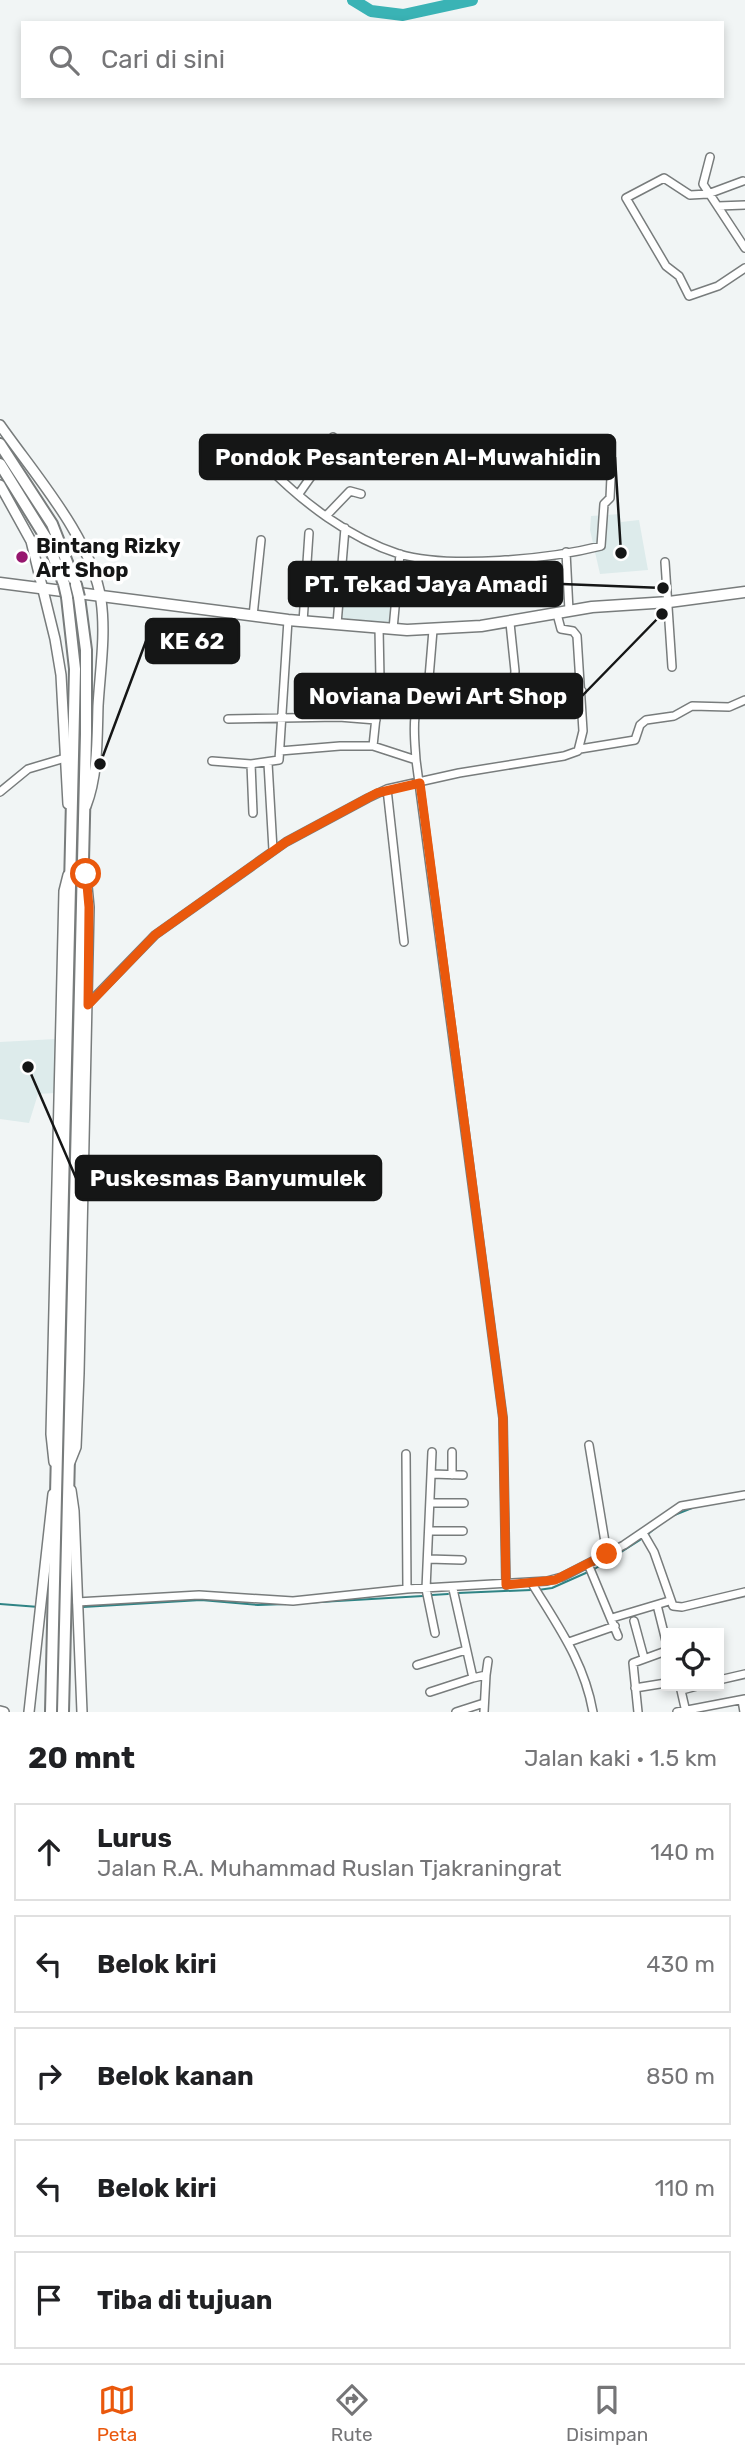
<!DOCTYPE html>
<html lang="id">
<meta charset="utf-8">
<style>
body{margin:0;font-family:Rubik,sans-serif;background:#f2f2f2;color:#202124}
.controls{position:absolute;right:21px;bottom:21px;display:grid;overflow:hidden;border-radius:0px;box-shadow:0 4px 10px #0003}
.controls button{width:63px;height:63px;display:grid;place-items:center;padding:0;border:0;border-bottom:2px solid #e0e0e0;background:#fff;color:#202124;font:35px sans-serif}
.stop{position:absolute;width:21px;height:21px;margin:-16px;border:5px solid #ea580c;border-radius:50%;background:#fff}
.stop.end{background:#ea580c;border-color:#fff;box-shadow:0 2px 7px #0008}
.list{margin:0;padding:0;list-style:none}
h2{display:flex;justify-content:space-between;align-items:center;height:91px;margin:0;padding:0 28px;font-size:30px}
h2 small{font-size:23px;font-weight:400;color:#757577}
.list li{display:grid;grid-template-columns:46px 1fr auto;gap:21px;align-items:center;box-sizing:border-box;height:98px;margin:0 14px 14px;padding:0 14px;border:2px solid #e0e0e0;border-radius:0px}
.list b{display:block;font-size:26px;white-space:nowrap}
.list p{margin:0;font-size:23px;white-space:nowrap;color:#757577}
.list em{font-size:23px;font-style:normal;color:#757577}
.icon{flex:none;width:38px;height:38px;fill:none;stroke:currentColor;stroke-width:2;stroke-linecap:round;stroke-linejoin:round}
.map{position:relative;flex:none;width:745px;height:1712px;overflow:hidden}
.search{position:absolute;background:#fff;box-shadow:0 4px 10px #0003;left:21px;right:21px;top:21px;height:77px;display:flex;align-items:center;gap:18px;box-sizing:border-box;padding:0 24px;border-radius:0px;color:#757577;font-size:26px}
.sheet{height:651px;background:#fff}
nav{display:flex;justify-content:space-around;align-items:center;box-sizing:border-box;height:98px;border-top:2px solid #e0e0e0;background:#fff;font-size:19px;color:#757577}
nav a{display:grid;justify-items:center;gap:4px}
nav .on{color:#ea580c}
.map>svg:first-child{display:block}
</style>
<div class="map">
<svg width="745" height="1712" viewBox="0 0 745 1712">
<rect width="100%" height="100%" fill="#f1f5f5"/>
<!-- built -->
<path fill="#ddebeb" d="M 620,514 L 621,522 L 639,520 L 648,570 L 600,574 L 590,530 L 591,516 Z
M 346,575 L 399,581 L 394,625 L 341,620 Z
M 56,1039 L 55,1093 L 38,1094 L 29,1123 L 0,1119 L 0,1042 Z"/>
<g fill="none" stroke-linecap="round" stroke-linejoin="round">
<!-- stream -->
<path stroke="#2f8485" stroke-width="2" d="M 672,1516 L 692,1508
M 648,1534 L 659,1525
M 593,1570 L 640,1540
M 538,1590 L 552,1588 L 588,1572
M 458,1593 L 531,1590
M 432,1595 L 448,1594
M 303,1603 L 423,1596
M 0,1604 L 39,1607
M 83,1607 L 201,1600 L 258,1605 L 287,1604"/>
<!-- river -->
<path stroke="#3ab3b5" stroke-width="12" d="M 353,0 L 371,11 L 403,15 L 472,0"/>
<!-- minor casing -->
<g stroke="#787c7c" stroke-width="10">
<path id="minor" d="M 710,157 L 703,184 L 745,248
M 743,181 L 708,194 L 690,195 L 664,178 L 626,198 L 666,266 L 679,276 L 689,296 L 718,286 L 745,268
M 718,206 L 745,205
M 266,465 C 302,502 349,538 399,554 C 450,569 550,559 601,546 L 604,504 L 610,498 L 611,477
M 298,495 L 327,454 L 333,437
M 326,516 L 350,491 L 361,494
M 566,552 L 569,611
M 665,562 L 672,667
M 253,616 L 261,540
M 303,622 L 309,533
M 337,624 L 345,528
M 393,629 L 400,554
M 433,630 L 428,690 C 409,702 415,741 416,760 L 503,1418 L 506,1585
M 380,679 L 461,696 L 513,697 L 515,671 L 510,623
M 515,685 L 582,691
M 228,719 L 339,717 L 376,720
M 373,746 L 380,679 L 379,628
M 580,749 L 635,740 L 640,725 L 646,720 L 674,716 L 692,706 L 729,707 L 745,700
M 280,751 L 340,746 L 373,746 L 416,760
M 212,761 L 251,764 L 279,760 L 288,620
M 268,763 L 273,850
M 251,764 L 253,813
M 387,789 L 404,942
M 0,792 L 28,769 L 65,758
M 87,1005 L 155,935 L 286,842 L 368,798 L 387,789 L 459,773 L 564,756 L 578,751 L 583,731 L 577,636 L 573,631 L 561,629 L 557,614
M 589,1445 L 607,1554
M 432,1452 L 426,1589 L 435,1633
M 406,1454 L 407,1589
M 431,1474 L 463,1475
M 452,1475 L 452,1452
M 430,1503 L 464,1503
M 429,1531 L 463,1531
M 643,1533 L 654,1552 L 673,1606 L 682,1607 L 745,1592
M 428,1559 L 462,1560
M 588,1564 L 618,1636
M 531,1582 C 557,1625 584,1661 593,1712
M 453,1589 L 473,1678 L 486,1675 L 488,1661
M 77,1602 L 199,1595 L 293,1601 L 407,1589 L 547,1581 L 562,1577 L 624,1545 L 681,1506 L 745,1495
M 657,1605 L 666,1641
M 612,1618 L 669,1601
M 634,1621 L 644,1658
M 569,1642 L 615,1626
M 417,1665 L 466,1650
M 719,1680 L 745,1674
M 680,1686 L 686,1712
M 635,1688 L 666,1683
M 682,1690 L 697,1686
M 430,1692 L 473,1678
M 742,1700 L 744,1712
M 456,1712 L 484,1703
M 484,1712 L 486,1675
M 638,1712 L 633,1663 L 666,1651
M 677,1712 L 745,1699"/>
</g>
<!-- tertiary casing -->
<g stroke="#787c7c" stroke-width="12">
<path id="tertiary" d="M 0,425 C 35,475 92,539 101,600 C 106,635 100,671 98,706 C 97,739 98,775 86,806
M 0,485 L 31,541 L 55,639 L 61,675 L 68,804
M 54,1462 L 51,1434 L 64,891 L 68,875
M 70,1462 L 76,1447 L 79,1373 L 89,907 L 86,876
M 71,1490 L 74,1511 L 82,1712
M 0,1711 L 4,1712
M 29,1712 L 53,1494"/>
</g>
<!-- secondary casing -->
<g stroke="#787c7c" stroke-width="13">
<path id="secondary" d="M 0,583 L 288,620 L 407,630 L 481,626 L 592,607 L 669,602 L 745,592"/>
</g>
<!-- trunk casing -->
<g stroke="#787c7c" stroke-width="14">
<path id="trunk" d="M 0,444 L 52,524 L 76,585
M 0,464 L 46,538 L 64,584
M 51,1712 L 75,669 L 67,597
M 63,1712 L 86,734 L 86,650 L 79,597"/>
</g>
<!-- minor -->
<use href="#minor" stroke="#fff" stroke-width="7"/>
<!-- tertiary -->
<use href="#tertiary" stroke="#fff" stroke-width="9"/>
<!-- secondary -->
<use href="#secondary" stroke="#fff" stroke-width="10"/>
<!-- trunk -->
<use href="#trunk" stroke="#fff" stroke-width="10"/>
<!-- trunk-bridge casing -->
<g stroke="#787c7c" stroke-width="14" stroke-linecap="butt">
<path id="trunk-bridge" d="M 64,584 L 67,597
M 76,585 L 79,597"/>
</g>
<!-- trunk-bridge -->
<use href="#trunk-bridge" stroke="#fff" stroke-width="10"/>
</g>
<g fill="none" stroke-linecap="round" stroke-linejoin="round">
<!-- route -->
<path stroke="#ea580c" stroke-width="9" d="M 86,874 L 89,907 L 88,1005 L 155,935 L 286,842 L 377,793 L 420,783 L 503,1418 L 506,1585 L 555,1580 L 607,1554"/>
</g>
<!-- markers -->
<circle fill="#96166e" stroke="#fff" stroke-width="2.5" cx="22" cy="557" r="7"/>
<g text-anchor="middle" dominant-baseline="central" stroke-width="7" stroke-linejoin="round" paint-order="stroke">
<!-- poi labels -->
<g font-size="21" font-weight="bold" fill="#151616" stroke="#fff" text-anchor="start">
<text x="36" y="545">Bintang Rizky<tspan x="36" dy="24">Art Shop</tspan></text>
</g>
</g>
<!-- callouts -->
<path fill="none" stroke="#151616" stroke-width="2.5" d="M621 553L615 457M663 588L562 584M100 764L146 641M662 614L582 696M28 1067L76 1178"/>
<g fill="#151616" stroke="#fff" stroke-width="2.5">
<circle cx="621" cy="553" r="7"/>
<circle cx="663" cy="588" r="7"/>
<circle cx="100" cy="764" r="7"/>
<circle cx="662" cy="614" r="7"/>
<circle cx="28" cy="1067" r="7"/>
</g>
<g fill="#151616" stroke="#151616" stroke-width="2.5">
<rect x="200" y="435" width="415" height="44" rx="7"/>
<rect x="289" y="562" width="273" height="44" rx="7"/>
<rect x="146" y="619" width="93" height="44" rx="7"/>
<rect x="295" y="674" width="287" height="44" rx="7"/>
<rect x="76" y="1156" width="305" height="44" rx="7"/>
</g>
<g font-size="23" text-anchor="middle" font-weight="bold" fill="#fff">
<text x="408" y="465">Pondok Pesanteren Al-Muwahidin</text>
<text x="426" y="592">PT. Tekad Jaya Amadi</text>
<text x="192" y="649">KE 62</text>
<text x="438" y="704">Noviana Dewi Art Shop</text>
<text x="228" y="1186">Puskesmas Banyumulek</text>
</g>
</svg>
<div class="controls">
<button><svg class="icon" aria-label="locate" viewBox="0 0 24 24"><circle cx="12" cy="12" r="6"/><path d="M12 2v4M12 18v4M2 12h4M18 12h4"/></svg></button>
</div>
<div class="stop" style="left:86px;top:874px"></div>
<div class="stop end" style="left:607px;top:1554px"></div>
<div class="search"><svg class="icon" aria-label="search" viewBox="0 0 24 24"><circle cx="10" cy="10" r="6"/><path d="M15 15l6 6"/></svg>Cari di sini</div>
</div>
<section class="sheet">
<h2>20 mnt<small>Jalan kaki · 1.5 km</small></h2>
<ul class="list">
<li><svg class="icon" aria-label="ahead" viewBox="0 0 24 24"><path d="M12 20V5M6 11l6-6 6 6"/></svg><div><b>Lurus</b><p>Jalan R.A. Muhammad Ruslan Tjakraningrat</p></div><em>140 m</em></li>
<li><svg class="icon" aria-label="left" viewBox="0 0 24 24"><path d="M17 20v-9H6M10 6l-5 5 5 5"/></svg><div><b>Belok kiri</b></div><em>430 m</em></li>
<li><svg class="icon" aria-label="right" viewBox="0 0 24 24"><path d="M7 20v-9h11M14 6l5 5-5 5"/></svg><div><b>Belok kanan</b></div><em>850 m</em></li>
<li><svg class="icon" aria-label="left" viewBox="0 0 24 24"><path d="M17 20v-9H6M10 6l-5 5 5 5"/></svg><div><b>Belok kiri</b></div><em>110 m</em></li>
<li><svg class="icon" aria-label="arrive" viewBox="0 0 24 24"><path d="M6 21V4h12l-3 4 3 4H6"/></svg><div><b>Tiba di tujuan</b></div></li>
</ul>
</section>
<nav>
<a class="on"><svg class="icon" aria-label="map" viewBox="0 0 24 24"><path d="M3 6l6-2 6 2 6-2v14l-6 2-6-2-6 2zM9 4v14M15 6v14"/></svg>Peta</a>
<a><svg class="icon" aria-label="directions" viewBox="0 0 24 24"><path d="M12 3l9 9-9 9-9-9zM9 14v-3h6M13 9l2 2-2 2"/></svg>Rute</a>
<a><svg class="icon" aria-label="saved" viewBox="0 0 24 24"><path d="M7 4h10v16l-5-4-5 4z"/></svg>Disimpan</a>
</nav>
